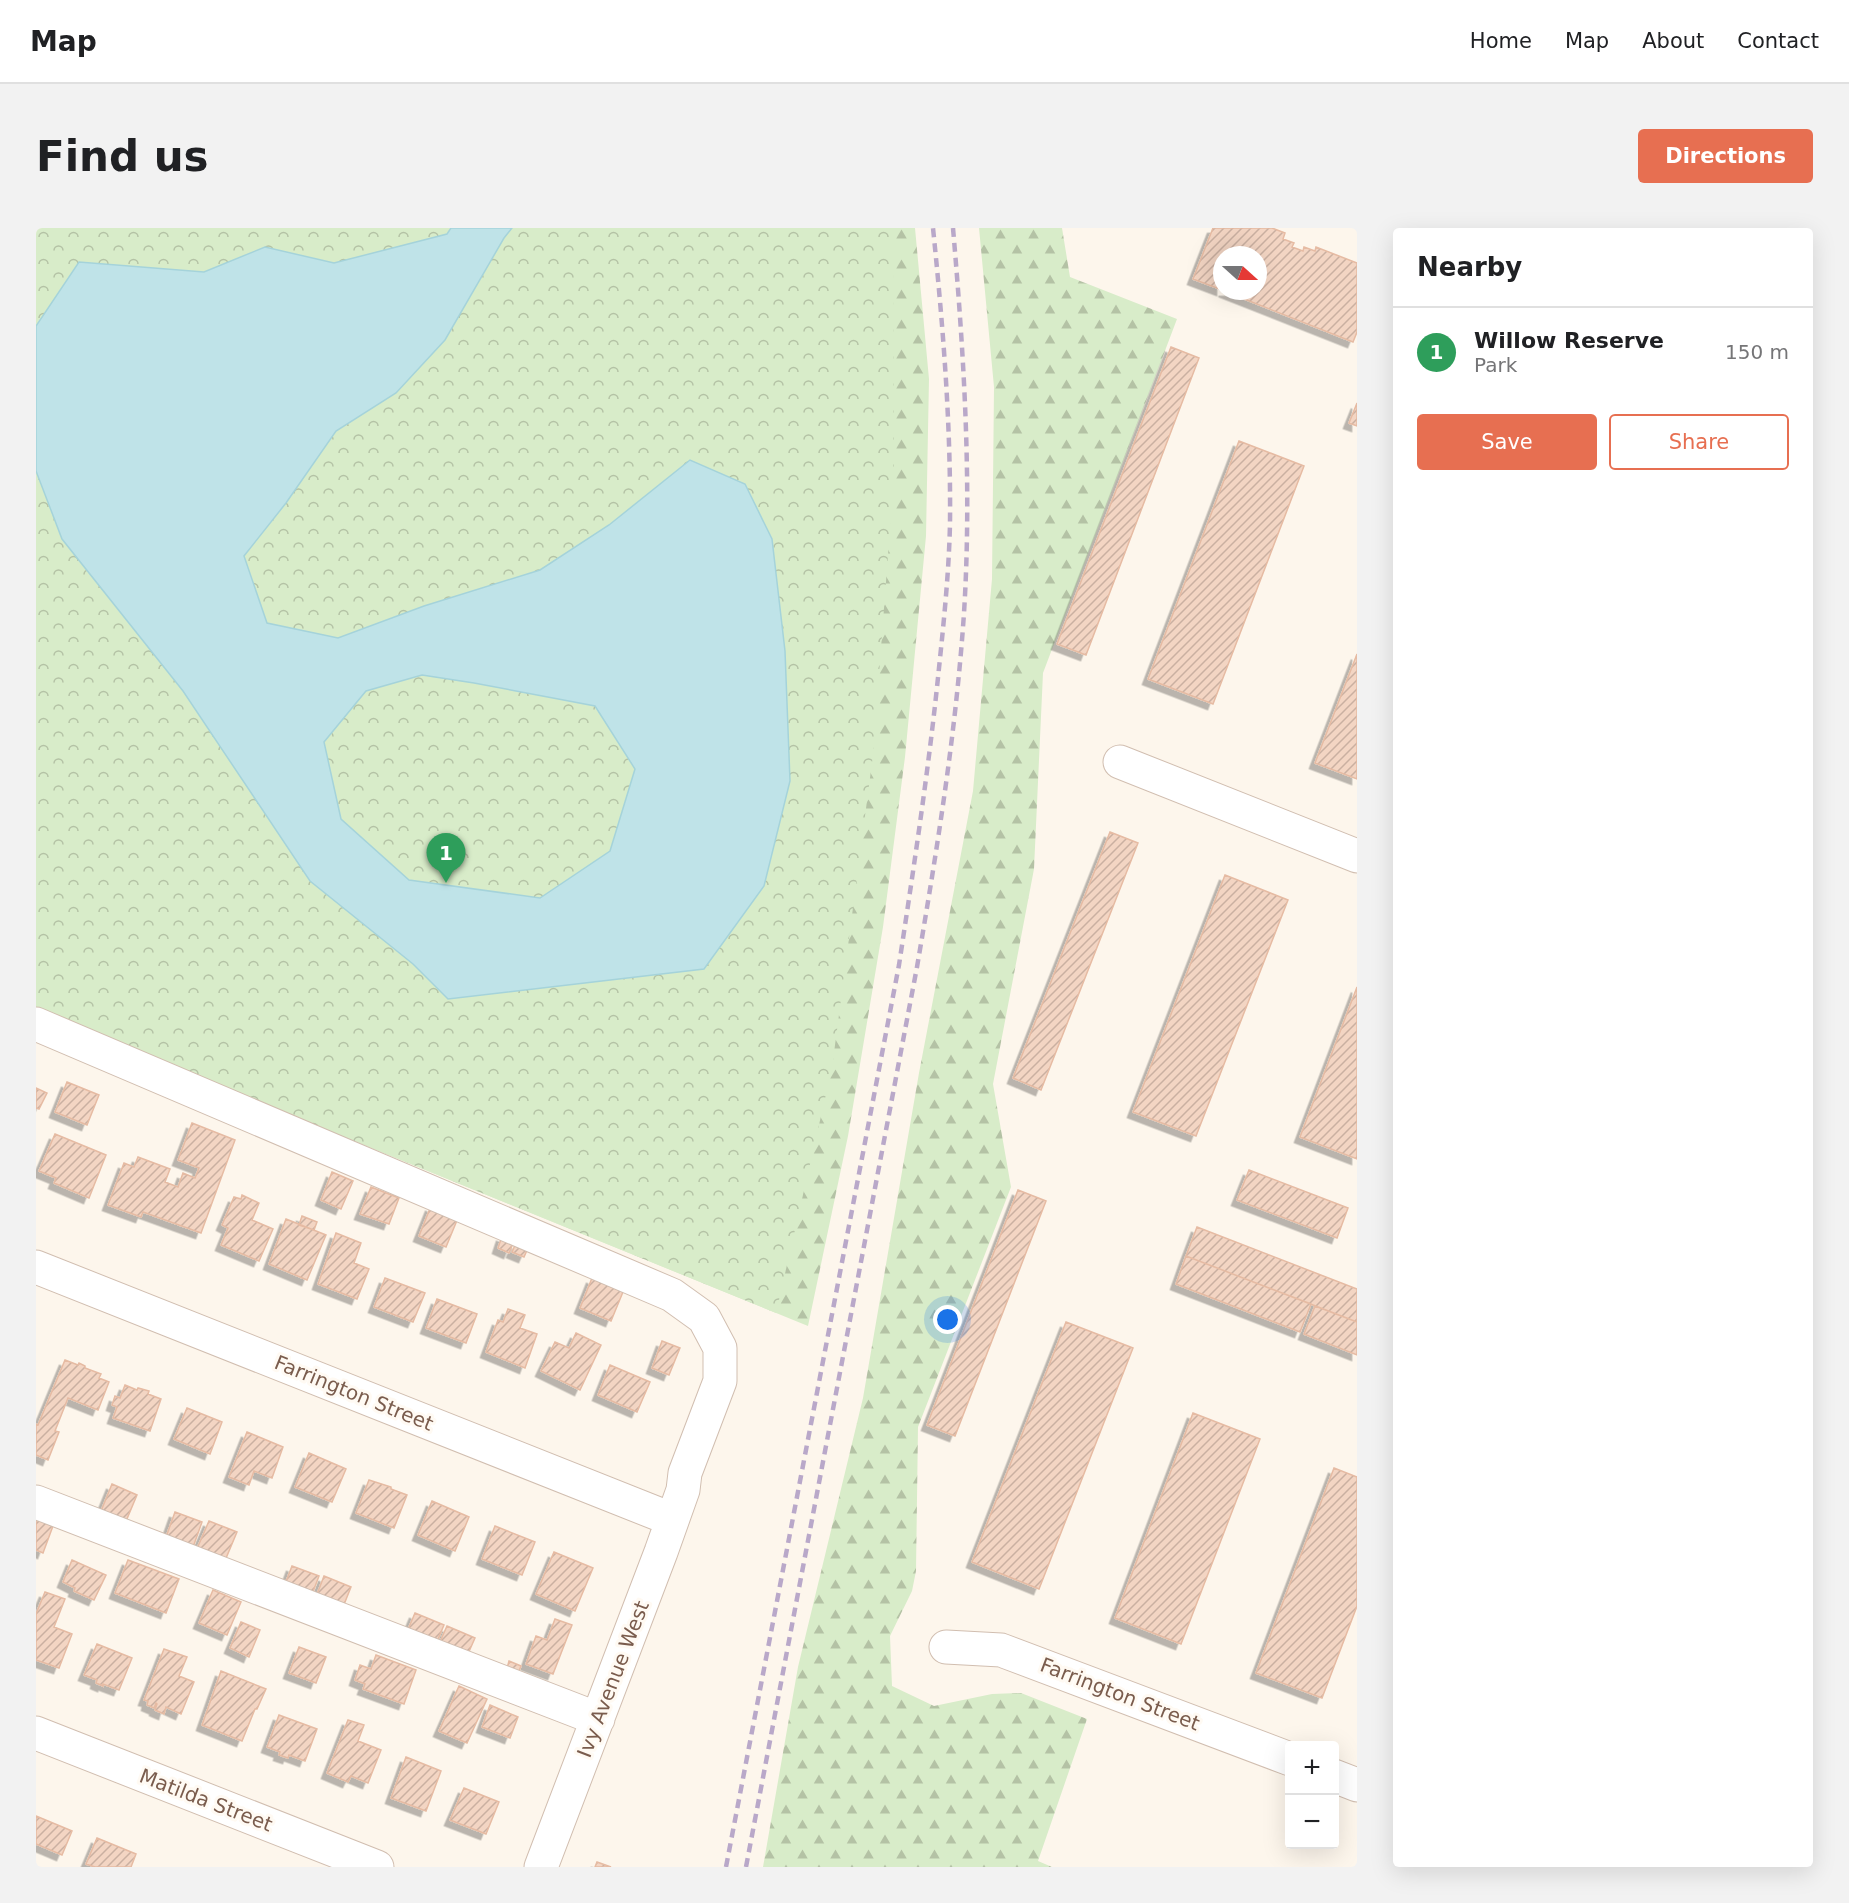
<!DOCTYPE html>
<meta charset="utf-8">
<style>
body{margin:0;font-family:"DejaVu Sans",sans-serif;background:#f2f2f2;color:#202124}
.controls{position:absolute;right:18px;bottom:18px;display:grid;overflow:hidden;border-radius:6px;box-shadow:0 6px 24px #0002}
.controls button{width:54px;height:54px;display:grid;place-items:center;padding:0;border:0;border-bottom:2px solid #e0e0e0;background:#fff;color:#202124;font:30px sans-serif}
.compass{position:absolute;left:1177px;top:18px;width:54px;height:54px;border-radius:50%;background:#fff;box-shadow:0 6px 24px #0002;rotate:111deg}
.you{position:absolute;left:912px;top:1092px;width:21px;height:21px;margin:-15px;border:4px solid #fff;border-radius:50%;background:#1a73e8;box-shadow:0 0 0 9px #1a73e833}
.badge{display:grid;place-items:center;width:39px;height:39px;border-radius:50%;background:#e76f51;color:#fff;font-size:20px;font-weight:700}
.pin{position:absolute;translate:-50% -50px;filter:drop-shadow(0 2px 3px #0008)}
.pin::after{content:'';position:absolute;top:32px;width:21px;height:18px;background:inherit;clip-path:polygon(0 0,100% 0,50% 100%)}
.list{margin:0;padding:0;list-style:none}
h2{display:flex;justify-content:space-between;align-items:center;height:78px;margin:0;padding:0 24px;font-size:26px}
h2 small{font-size:20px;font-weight:400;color:#757577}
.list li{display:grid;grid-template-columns:39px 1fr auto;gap:18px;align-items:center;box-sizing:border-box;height:90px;padding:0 24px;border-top:2px solid #e0e0e0}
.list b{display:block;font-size:22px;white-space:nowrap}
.list p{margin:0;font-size:20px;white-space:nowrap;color:#757577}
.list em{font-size:20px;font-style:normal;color:#757577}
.actions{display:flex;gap:12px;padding:18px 24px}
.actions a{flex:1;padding:14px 0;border:2px solid #e76f51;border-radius:6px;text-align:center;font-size:21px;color:#e76f51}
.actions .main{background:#e76f51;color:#fff}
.map{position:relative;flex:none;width:1321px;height:1639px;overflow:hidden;border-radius:6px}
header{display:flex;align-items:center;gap:36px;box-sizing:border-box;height:84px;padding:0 30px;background:#fff;border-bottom:2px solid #e0e0e0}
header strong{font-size:28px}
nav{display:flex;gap:33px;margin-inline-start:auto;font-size:21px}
.intro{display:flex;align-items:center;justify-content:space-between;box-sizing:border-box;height:144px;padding:0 36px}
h1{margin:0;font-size:42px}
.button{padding:15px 27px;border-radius:6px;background:#e76f51;color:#fff;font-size:21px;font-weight:700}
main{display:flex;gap:36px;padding:0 36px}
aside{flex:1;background:#fff;border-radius:6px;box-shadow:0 6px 24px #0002}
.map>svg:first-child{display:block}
</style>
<header>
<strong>Map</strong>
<nav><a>Home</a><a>Map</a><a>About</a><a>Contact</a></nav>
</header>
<div class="intro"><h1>Find us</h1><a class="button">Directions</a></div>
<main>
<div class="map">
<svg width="1321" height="1639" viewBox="0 0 1321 1639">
<defs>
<pattern id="forest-firs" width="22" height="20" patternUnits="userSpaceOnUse" patternTransform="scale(1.5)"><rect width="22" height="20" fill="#d8ecc9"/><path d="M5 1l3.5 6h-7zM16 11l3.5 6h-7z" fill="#b4c2a5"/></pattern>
<pattern id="park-crowns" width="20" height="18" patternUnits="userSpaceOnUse" patternTransform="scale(1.5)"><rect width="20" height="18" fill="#d8ecc9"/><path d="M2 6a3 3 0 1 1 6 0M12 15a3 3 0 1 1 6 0" fill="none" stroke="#b4c2a5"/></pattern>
<pattern id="building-hatch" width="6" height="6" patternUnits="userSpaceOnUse" patternTransform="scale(1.5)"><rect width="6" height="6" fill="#f3d5c3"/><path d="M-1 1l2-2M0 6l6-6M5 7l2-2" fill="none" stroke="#cab0a1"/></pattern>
<filter id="shadow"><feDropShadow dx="-5.5" dy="5.5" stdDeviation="0" flood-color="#0004"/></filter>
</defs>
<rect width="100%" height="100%" fill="#fdf6ec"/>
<!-- forest -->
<path fill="url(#forest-firs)" d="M 776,0 L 879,0 L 893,151 L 890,308 L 869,529 L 847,699 L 812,908 L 772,1098 L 0,783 L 0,346 Z
M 943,0 L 1026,0 L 1034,49 L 1141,91 L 1007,445 L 998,641 L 957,856 L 975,959 L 882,1199 L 880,1343 L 876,1363 L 854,1408 L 856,1458 L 898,1478 L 956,1466 L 985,1465 L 1051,1491 L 1002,1633 L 1016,1639 L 727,1639 L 762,1439 L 827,1170 L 883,845 L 937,563 L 956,351 L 958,159 Z"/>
<!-- park -->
<path fill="url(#park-crowns)" d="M 0,0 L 854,0 L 857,31 L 858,247 L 837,527 L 796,840 L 740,1085 L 0,783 Z"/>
<!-- water -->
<path fill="#bfe3e8" stroke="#a5d3da" stroke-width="1.5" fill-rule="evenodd" d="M 415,0 L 476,0 L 468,10 L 409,112 L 360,165 L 300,203 L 250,275 L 208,328 L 231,395 L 302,410 L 388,378 L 504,342 L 573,297 L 654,232 L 709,256 L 736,311 L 749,423 L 754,553 L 728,658 L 668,741 L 412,771 L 377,736 L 274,653 L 147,463 L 26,311 L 0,243 L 0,98 L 43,34 L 168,44 L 229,19 L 298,35 L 411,6 ZM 386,447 L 438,455 L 559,478 L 599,541 L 574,623 L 504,670 L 373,652 L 305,591 L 288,514 L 330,463 Z"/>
<!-- building -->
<path fill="url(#building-hatch)" stroke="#e6bba3" stroke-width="1.5" filter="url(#shadow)" d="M 1177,0 L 1236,0 L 1249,5 L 1247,11 L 1258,15 L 1256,19 L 1267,23 L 1268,19 L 1279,23 L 1280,19 L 1321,35 L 1321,104 L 1317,114 L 1188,63 L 1222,63 L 1222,27 L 1186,27 L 1186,62 L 1157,51 Z
M 1135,119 L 1163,130 L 1050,427 L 1021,416 Z
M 1321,175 L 1321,198 L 1313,195 Z
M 1203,213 L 1268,238 L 1177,476 L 1112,451 Z
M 1321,426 L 1321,551 L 1279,535 Z
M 1074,604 L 1102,615 L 1005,862 L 977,850 Z
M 1189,647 L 1252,672 L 1160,908 L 1097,884 Z
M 1321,759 L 1321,931 L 1264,909 Z
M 31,854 L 63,867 L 51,897 L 19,884 Z
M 0,860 L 11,865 L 3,881 L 0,880 Z
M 156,895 L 199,912 L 165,1005 L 107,984 L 105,989 L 72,977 L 88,935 L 98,939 L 102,929 L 134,941 L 129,954 L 142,959 L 147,945 L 159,950 L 163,940 L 142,932 Z
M 19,906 L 70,927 L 53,970 L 18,955 L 20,950 L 3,943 Z
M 1213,942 L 1312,980 L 1301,1010 L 1201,972 Z
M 296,944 L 317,953 L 305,981 L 285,972 Z
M 335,959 L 363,970 L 353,996 L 324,986 Z
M 982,962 L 1010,973 L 919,1208 L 891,1197 Z
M 206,967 L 223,975 L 216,992 L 237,1001 L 223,1033 L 185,1017 L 192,1000 L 186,997 L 198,969 L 205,971 Z
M 395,978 L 422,990 L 410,1019 L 383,1008 Z
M 266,988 L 281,994 L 278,1002 L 263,997 Z
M 250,991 L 290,1007 L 271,1052 L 233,1036 Z
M 1161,999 L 1321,1061 L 1321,1094 L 1150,1028 Z
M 300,1005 L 325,1015 L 318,1035 L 333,1041 L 321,1071 L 282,1056 Z
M 466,1008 L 478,1013 L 473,1025 L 462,1020 Z
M 480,1015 L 492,1020 L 488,1029 L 476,1024 Z
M 1150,1028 L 1275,1076 L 1264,1104 L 1140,1056 Z
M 349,1050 L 389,1065 L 377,1094 L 338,1079 Z
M 556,1050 L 587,1064 L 575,1093 L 544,1080 Z
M 401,1071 L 441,1086 L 430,1115 L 390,1100 Z
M 1279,1078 L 1321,1094 L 1321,1127 L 1268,1106 Z
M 472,1081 L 489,1087 L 484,1100 L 501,1106 L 489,1140 L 450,1124 L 462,1092 L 467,1094 Z
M 1030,1094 L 1097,1120 L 1003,1361 L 936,1334 Z
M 540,1105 L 565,1117 L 544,1162 L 505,1143 L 519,1114 L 533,1120 Z
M 626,1113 L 644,1120 L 633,1147 L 616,1140 Z
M 29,1132 L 42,1137 L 43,1135 L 49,1138 L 49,1140 L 65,1146 L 63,1150 L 73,1154 L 62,1182 L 32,1170 L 19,1203 L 23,1204 L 12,1232 L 0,1227 L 0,1196 L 2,1197 Z
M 574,1137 L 614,1154 L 601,1184 L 562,1167 Z
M 89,1157 L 101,1162 L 102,1160 L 113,1163 L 112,1166 L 125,1171 L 114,1203 L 77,1190 L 81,1179 L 76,1177 L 79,1168 L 84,1170 Z
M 151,1180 L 186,1194 L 174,1226 L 138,1211 Z
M 1157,1185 L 1224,1211 L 1145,1416 L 1079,1390 Z
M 211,1204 L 247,1219 L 236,1250 L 218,1243 L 213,1257 L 193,1249 Z
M 273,1225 L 310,1241 L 296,1274 L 259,1259 Z
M 1298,1240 L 1321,1249 L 1321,1378 L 1286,1470 L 1220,1445 Z
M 333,1252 L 355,1259 L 355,1261 L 371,1267 L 358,1300 L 320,1285 Z
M 76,1256 L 101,1267 L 88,1298 L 63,1288 Z
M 396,1273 L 433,1289 L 419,1323 L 382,1307 Z
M 139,1284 L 166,1294 L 156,1322 L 129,1312 Z
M 0,1291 L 17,1298 L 7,1325 L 0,1322 Z
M 173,1293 L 201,1304 L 188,1335 L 160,1323 Z
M 459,1298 L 499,1314 L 486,1347 L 446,1331 Z
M 518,1324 L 557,1340 L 539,1383 L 500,1366 Z
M 36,1332 L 70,1347 L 58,1372 L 38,1363 L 39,1360 L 27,1354 Z
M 92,1332 L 143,1351 L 130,1385 L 79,1365 Z
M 256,1338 L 283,1348 L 275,1369 L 248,1359 Z
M 288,1348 L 315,1359 L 307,1379 L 280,1369 Z
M 177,1362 L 205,1374 L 191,1407 L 163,1395 Z
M 9,1364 L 29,1371 L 18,1399 L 36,1406 L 23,1440 L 0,1432 L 0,1386 Z
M 379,1385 L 408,1397 L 400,1416 L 371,1404 Z
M 519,1391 L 536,1397 L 517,1446 L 490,1436 L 500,1408 L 511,1412 Z
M 205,1394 L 224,1402 L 213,1429 L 194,1420 Z
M 411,1398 L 439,1410 L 431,1428 L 403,1416 Z
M 61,1416 L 96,1430 L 83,1462 L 67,1456 L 67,1458 L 60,1455 L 61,1452 L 48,1447 Z
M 263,1419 L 290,1429 L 280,1455 L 253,1445 Z
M 128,1421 L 151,1429 L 143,1448 L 158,1454 L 145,1486 L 130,1479 L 128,1486 L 119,1482 L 121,1476 L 120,1475 L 118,1480 L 111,1477 L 112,1473 L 108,1472 Z
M 340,1427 L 380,1442 L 368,1476 L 327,1461 L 329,1456 L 319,1452 L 324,1437 L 335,1441 Z
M 473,1433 L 485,1438 L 481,1448 L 470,1444 Z
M 185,1443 L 230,1461 L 221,1481 L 219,1481 L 206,1513 L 166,1497 Z
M 423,1458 L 451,1471 L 431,1515 L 403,1503 Z
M 454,1477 L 482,1489 L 474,1510 L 446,1499 Z
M 243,1487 L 281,1501 L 269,1533 L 253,1527 L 252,1530 L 243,1527 L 244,1524 L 231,1519 Z
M 312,1492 L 328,1497 L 322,1513 L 345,1522 L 332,1555 L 315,1548 L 312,1554 L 291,1545 Z
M 370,1529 L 405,1543 L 390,1583 L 355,1570 Z
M 428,1560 L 463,1574 L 450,1606 L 414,1592 Z
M 0,1588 L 36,1603 L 26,1627 L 0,1616 Z
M 61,1610 L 100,1626 L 95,1639 L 59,1639 L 50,1636 Z
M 561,1634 L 575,1639 L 559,1639 Z"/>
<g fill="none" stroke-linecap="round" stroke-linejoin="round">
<!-- minor casing -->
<g stroke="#d1beb0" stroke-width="35">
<path id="minor" d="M 1084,534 L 1321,628
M 0,796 L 636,1067 L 668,1090 L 684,1120 L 684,1153 L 649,1245 L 647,1262 L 625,1324 L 505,1639
M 0,1039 L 635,1291
M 0,1274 L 562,1491
M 910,1419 L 965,1422 L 1254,1531
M 0,1505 L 341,1639
M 1298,1548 L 1321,1557"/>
</g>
<!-- minor -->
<use href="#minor" stroke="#fff" stroke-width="33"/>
<!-- rail -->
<path stroke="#b9a8c9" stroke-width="4.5" stroke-dasharray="9 6" stroke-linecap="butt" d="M 690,1639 L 863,737 C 878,638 893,539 903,440 C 908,392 913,343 914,295 C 915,196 907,98 897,0
M 710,1639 L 881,739 C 901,622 920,504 928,385 C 936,256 928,128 917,0"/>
</g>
<g text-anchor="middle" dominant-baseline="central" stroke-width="6" stroke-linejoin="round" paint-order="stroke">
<!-- street labels -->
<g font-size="20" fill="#7a5c4d" stroke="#fffaf3">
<text transform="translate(318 1165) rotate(22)">Farrington Street</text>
<text transform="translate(577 1451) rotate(-69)">Ivy Avenue West</text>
<text transform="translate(1084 1466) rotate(21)">Farrington Street</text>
<text transform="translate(170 1572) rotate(21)">Matilda Street</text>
</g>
</g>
</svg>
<div class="controls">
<button>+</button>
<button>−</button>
</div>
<svg class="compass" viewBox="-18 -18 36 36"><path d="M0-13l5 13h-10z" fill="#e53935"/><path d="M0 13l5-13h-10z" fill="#757577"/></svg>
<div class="you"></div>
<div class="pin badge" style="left:410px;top:655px;background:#2e9e5b">1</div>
</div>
<aside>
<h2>Nearby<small></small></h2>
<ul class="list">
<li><span class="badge" style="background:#2e9e5b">1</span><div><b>Willow Reserve</b><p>Park</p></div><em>150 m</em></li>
</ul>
<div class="actions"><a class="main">Save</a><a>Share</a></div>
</aside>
</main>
